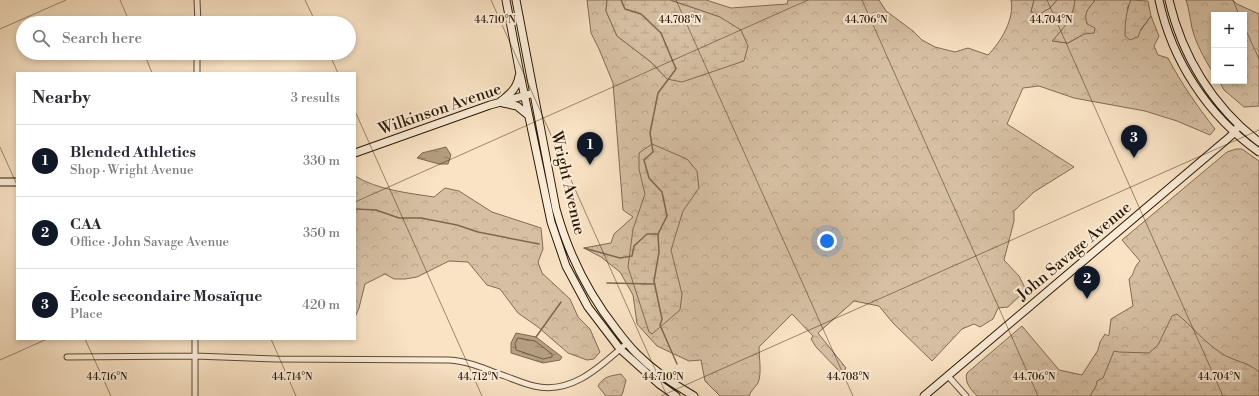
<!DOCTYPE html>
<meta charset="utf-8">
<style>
body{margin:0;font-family:"Libre Bodoni",serif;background:#f2f2f3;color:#2b2b33}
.controls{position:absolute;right:12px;top:12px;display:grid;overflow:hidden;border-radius:0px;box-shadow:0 2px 6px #0003}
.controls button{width:36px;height:36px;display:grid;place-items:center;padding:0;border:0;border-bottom:1px solid #e1e1e2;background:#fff;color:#2b2b33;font:20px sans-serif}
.you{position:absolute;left:827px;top:241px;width:14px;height:14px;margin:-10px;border:3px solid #fff;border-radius:50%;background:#1a73e8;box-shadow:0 0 0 6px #1a73e833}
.badge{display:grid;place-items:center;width:26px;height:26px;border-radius:50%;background:#111827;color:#fff;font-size:13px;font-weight:700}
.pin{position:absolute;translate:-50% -33px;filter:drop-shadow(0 1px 2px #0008)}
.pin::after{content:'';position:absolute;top:21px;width:14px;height:12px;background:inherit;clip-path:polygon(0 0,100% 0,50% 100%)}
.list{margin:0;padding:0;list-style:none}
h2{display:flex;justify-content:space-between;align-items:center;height:52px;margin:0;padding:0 16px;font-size:17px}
h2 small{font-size:13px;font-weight:400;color:#7c7c81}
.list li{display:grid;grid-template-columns:26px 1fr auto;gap:12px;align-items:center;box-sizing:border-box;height:72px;padding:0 16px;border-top:1px solid #e1e1e2}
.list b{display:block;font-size:15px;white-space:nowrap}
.list p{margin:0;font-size:13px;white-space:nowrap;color:#7c7c81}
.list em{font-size:13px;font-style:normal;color:#7c7c81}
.icon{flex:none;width:22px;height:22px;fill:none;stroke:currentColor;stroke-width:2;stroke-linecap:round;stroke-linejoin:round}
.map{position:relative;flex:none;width:1259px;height:396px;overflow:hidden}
.search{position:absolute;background:#fff;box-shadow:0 2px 6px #0003;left:16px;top:16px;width:340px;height:44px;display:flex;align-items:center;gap:10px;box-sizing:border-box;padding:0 14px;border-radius:22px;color:#7c7c81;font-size:15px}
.panel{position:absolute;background:#fff;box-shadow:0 2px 6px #0003;left:16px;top:72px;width:340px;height:268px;border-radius:0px}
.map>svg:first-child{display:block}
</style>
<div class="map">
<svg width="1259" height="396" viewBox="0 0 1259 396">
<defs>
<pattern id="forest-crowns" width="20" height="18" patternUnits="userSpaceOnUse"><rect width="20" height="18" fill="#d6c0a3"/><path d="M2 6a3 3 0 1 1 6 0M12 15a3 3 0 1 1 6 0" fill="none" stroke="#b8a48b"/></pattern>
<pattern id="wetland-marsh" width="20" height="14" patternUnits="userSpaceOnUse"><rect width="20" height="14" fill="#d6c0a3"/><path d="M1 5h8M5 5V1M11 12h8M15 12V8" fill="none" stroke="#b8a48b"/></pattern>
<pattern id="water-ripples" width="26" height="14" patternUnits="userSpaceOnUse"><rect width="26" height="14" fill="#b39e81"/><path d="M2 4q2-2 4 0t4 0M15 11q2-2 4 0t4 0" fill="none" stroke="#928067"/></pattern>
</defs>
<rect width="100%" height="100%" fill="#f9e3c4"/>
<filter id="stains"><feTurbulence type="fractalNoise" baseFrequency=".005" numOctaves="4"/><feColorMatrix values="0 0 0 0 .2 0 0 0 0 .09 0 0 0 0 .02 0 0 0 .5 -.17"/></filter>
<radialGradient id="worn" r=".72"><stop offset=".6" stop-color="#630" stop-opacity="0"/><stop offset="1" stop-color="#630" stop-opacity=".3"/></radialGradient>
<!-- forest -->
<path fill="url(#forest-crowns)" stroke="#806c52" d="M 587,0 L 607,0 L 606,11 L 617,36 L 651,62 L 667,79 L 720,17 L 670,0 L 706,0 L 731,8 L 787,4 L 788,0 L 879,0 L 886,11 L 913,31 L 922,40 L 935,47 L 955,52 L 968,48 L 988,55 C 1001,42 1015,18 1011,0 L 1034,0 L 1031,12 L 1050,8 L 1057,0 L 1075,0 C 1074,18 1064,28 1053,41 L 1068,43 L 1084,34 C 1088,18 1080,15 1094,2 L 1094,0 L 1131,0 L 1127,9 L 1141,30 L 1151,16 L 1159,36 L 1154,46 L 1158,55 L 1168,58 C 1181,83 1197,106 1215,129 L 1210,135 L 1177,121 L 1145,111 L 1074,98 L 1039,86 L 1023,88 L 1007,124 L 1074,167 L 1034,192 L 1014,211 L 1014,221 L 1004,260 L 1019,276 L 1026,290 L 1008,307 L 998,308 L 993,319 L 980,327 L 974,324 L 962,329 L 932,361 L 893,323 L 879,306 L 854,301 L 818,333 L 846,368 L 842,374 L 816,347 L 811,339 L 813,336 L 792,314 L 759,347 C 759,358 762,373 758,383 C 755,388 751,390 749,396 L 720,396 L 705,381 L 701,360 L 689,361 L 657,346 L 637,324 L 633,295 L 620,272 L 601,257 L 584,248 L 611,243 L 614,234 L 633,217 L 623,210 L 613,83 L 599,49 L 591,33 Z
M 1186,0 L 1232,0 L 1237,4 L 1259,14 L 1259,106 L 1244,107 L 1224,90 L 1219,81 L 1244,81 L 1244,15 L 1214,15 L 1214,74 C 1205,60 1196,44 1192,28 C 1190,18 1189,9 1186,0 Z
M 1236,149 L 1242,149 L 1259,161 L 1259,396 L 977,396 C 971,389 964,383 967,373 L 1022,326 L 1059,370 L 1082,375 L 1098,350 L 1100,342 L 1105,334 L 1108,336 L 1109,335 L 1111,319 L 1133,306 L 1129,279 C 1135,274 1133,267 1140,261 L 1122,240 L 1227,152 Z
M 355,176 C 378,190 408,193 434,197 L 445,188 L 459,191 L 492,212 L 541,228 L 543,249 L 538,262 L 542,273 L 570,299 L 578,317 L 590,329 L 600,352 L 594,359 L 587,360 L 568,353 L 538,327 L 518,313 L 500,289 L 487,285 L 468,262 L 449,261 L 417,277 L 405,279 L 394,279 L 385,274 L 365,284 L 359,308 L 355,317 Z
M 621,374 L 626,380 L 623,392 L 621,396 L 606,396 L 598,386 C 604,376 610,376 621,374 Z"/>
<!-- wetland -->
<path fill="url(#wetland-marsh)" stroke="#806c52" d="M 607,0 L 670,0 L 720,17 L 741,30 L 748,46 L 744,61 L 682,82 L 667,79 L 651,62 L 617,36 L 606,11 Z
M 1034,0 L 1057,0 L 1050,8 L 1038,15 L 1031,12 Z
M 1075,0 L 1094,0 L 1094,2 C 1087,9 1084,14 1087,24 L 1095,28 L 1094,33 L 1084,34 L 1068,43 L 1052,41 C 1063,29 1074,17 1075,0 Z
M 1131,0 L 1148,1 L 1151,16 L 1141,29 L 1138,37 L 1130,40 L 1125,36 C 1125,23 1126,12 1131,0 Z
M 652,144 L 687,159 L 697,171 L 699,188 L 683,211 L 671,250 L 682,294 L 680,310 L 652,334 L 649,332 L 628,267 L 633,229 L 645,194 L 639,169 L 639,153 Z
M 1177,314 C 1192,326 1204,342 1221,353 C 1233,361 1248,362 1259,372 L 1259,396 L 1090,396 L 1096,386 L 1097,381 L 1103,378 L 1114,351 L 1119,352 L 1149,353 L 1158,345 L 1172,316 Z"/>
<!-- water -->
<path fill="url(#water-ripples)" stroke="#7d684d" d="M 446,147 L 451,155 L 448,164 L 439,164 L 417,158 L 422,153 Z
M 516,333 L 536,337 L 562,357 L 560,360 L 543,363 L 511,353 L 511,343 Z"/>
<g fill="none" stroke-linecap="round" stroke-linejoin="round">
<!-- shore -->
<path stroke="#6f5b40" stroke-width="1" d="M 518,338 L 535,341 L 552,354 L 552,357 L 543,359 L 516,350 L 515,344 Z"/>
<!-- stream -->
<path stroke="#7d684d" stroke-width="1.5" d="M 621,0 L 625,9 L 641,14 L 661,33 L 676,69 L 658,93 L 650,133 L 653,152 L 644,160 L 649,178 L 662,192 L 667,216 L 658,234 L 659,252 L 654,281 L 662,319 L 660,325 L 677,364
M 355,209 L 376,210 L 399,218 L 421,218 L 457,225 L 478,232 L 539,244
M 584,248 L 620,258 L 632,256 L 634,246 L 647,234 L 658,234
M 607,283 L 655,284
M 536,337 L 561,302"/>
<!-- street casing -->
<g stroke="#5e4b31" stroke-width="7">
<path id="street" d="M 197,0 L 198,23
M 197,73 L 197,53
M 195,339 L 195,396
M 67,357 L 195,356 L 276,359 L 449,360 C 466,361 481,367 496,373 C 509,377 521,383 534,386 C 572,395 601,366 627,343
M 948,376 L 966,396"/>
</g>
<!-- secondary casing -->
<g stroke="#2b1800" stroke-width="9">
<path id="secondary" d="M 506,0 L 520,74 L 551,222 L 566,266 L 588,307 L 620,349 L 659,384 L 676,396
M 516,0 L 556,209 C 568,253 587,292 616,329 C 622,337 629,346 637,354 C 654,371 673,384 694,396
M 1159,0 C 1172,61 1208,116 1259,152
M 1169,0 C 1182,56 1213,107 1259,142
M 501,101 C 511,93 517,88 519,76
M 503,103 L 517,106 L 528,115
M 355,153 L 490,105 L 534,93
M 0,182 L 17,182
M 924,396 L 1225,141 L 1234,133 L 1239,125"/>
</g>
<!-- street -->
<use href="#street" stroke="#fbedd9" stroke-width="5"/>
<!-- secondary -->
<use href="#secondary" stroke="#fbedd9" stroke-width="7"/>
</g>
<!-- ticks -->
<path fill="none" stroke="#2b1800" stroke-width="1" stroke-opacity="0.45" d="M 120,0 L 130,23M 305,0 L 316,23M 491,0 L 667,396M 676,0 L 853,396M 862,0 L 1038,396M 1047,0 L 1223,396M 1233,0 L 1239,15M 1244,26 L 1259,59M 0,29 L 66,0M 144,53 L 152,73M 329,53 L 338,73M 355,111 L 482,396M 0,147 L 17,185M 355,202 L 808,0M 85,339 L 111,396M 271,339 L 296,396M 0,360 L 47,339M 661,396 L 1259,130"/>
<g text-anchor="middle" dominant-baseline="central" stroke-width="4" stroke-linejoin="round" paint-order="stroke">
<!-- street labels -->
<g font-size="16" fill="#2b1800" stroke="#fbedd9">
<text transform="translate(440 109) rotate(-19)">Wilkinson Avenue</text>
<text transform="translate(568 183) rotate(77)">Wright Avenue</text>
<text transform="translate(1074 251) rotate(-40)">John Savage Avenue</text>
</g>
</g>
<g font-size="10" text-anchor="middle" fill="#2b1800" stroke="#fbedd9" stroke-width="4" stroke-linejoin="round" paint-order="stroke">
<text x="866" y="23">44.706°N</text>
<text x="495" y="23">44.710°N</text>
<text x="680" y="23">44.708°N</text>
<text x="1051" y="23">44.704°N</text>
<text x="107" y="380">44.716°N</text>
<text x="292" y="380">44.714°N</text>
<text x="478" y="380">44.712°N</text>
<text x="663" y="380">44.710°N</text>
<text x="848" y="380">44.708°N</text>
<text x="1034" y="380">44.706°N</text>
<text x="1219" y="380">44.704°N</text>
</g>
<rect width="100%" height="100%" filter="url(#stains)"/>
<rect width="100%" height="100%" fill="url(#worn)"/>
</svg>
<div class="controls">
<button>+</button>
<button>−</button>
</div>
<div class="you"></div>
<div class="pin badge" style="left:590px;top:165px">1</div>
<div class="pin badge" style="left:1087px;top:299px">2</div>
<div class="pin badge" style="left:1134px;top:158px">3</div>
<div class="search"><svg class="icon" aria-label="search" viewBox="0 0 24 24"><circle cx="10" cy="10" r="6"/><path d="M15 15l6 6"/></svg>Search here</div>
<section class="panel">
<h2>Nearby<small>3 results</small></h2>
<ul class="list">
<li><span class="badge">1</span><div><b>Blended Athletics</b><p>Shop · Wright Avenue</p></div><em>330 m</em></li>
<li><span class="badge">2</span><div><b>CAA</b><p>Office · John Savage Avenue</p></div><em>350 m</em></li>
<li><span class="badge">3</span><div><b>École secondaire Mosaïque</b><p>Place</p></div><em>420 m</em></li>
</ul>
</section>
</div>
